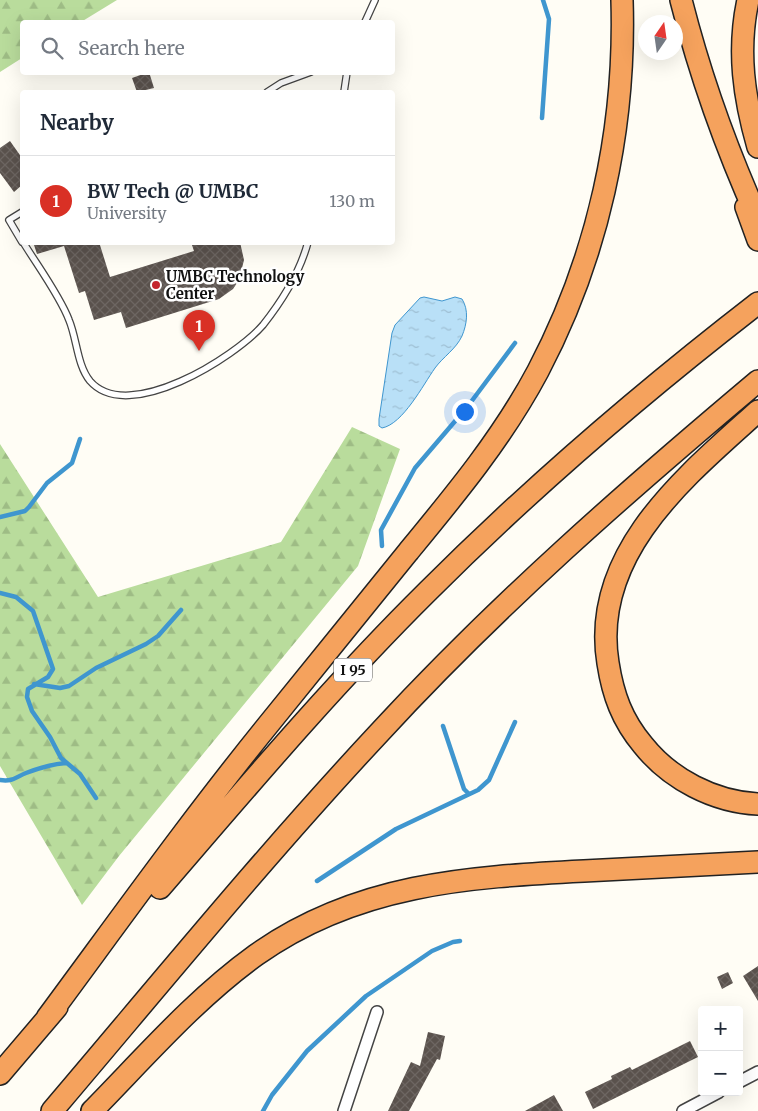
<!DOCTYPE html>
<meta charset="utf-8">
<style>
body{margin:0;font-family:Merriweather,serif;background:#f6f6f7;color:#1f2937}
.controls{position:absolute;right:15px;bottom:15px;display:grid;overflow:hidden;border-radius:5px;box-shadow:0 5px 20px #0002}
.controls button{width:45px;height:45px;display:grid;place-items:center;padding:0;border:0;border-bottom:1px solid #e0e1e3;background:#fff;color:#1f2937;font:25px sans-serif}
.compass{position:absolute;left:638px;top:15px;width:45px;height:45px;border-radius:50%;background:#fff;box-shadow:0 5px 20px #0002;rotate:13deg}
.you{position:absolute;left:464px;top:411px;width:18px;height:18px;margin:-12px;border:4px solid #fff;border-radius:50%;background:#1a73e8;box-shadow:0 0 0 8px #1a73e833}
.badge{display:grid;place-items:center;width:32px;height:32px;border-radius:50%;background:#d93025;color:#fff;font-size:16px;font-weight:700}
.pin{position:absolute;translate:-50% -41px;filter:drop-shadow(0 1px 2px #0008)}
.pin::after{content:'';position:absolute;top:26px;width:18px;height:15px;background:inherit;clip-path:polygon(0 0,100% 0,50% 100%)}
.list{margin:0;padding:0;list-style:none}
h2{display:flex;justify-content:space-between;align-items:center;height:65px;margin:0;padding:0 20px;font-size:21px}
h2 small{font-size:16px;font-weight:400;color:#747a83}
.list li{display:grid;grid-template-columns:32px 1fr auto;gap:15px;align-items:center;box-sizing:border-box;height:90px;padding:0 20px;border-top:1px solid #e0e1e3}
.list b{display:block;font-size:19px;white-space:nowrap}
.list p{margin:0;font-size:16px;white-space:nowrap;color:#747a83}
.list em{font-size:16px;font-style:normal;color:#747a83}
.icon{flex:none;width:28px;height:28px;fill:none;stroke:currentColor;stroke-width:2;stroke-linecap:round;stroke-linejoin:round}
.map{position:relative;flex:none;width:758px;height:1111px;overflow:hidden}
.search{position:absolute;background:#fff;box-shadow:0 5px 20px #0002;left:20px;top:20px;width:375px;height:55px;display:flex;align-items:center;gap:12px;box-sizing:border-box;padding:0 18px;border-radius:5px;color:#747a83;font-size:19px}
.panel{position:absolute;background:#fff;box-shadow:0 5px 20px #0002;left:20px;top:90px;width:375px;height:155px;border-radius:5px}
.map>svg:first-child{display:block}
</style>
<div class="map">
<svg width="758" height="1111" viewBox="0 0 758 1111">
<defs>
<pattern id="forest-firs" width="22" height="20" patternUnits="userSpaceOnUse" patternTransform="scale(1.25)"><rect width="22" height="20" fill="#b9dc9c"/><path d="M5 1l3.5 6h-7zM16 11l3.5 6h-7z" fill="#9ebc85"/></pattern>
<pattern id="water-ripples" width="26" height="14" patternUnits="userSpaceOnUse" patternTransform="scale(1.25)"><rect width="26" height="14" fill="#b9e0f7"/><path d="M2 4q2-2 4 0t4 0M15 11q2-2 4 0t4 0" fill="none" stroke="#9ebfd3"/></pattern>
<pattern id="building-cross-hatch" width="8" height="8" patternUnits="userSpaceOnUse" patternTransform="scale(1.25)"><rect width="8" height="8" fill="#5a524d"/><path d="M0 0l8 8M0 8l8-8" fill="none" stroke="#6d6662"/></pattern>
</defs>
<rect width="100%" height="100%" fill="#fffdf5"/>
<!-- forest -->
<path fill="url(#forest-firs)" d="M 0,0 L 117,0 L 81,22 L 22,22 L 22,58 L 0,72 Z
M 352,427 L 400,449 L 358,566 L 119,856 L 82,905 L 0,766 L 0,444 L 98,597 L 281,542 Z"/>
<!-- water -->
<path fill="url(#water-ripples)" stroke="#3f96cf" d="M 424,297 L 442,301 L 455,297 L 462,299 C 469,310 467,324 462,336 C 456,349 443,357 435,368 C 423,385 403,424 382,428 L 379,426 L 379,419 L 392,333 L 395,325 L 420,298 Z"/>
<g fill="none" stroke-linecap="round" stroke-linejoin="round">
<!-- stream -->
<path stroke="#3f96cf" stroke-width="4.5" d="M 542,118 L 549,19 L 543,0
M 0,517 L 25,511 L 29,507 L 47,483 L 72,463 L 80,439
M 382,546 L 381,530 L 415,468 L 468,406 L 515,343
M 0,593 L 16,597 L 33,611 L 53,669 L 48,677 L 28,689 L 27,697 L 32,711 L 50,737 L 61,758 L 80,774 L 96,798
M 34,684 L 60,688 L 69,686 L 96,668 L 146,644 L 158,636 L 181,610
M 443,726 L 464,789 L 469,794
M 0,780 C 13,782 16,777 26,773 C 39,768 53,764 66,763
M 317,881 L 396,829 L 478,790 L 489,780 L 515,722
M 263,1111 L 272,1095 L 307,1051 L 366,996 L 432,951 L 453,942 L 460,941"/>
</g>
<!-- building -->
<path fill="url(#building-cross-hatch)" d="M 149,72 L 154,88 L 137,92 L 132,78 Z
M 10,141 L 22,158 L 22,185 L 14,192 L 0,173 L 0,148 Z
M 33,242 L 99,242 L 110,277 L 194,251 L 191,242 L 240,242 L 244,260 L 239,280 L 233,289 L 219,299 L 126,328 L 121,312 L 94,320 L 85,291 L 79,293 L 64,246 L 37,254 Z
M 758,966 L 758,1001 L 743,976 Z
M 728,972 L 733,983 L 722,989 L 717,977 Z
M 428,1032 L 445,1036 L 440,1060 L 437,1059 L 409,1111 L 388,1111 L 411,1062 L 420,1066 Z
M 690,1041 L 698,1057 L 593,1109 L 585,1092 L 612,1079 L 611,1076 L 630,1067 L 632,1070 Z
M 554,1095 L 563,1111 L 525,1111 Z"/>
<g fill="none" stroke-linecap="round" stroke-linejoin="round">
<!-- service casing -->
<g stroke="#444" stroke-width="8">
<path id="service" d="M 365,22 L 375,0
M 267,92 L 281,83 L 311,72
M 344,92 L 347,72
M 22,212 L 9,220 L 22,242
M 23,242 C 37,265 60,296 69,320 C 77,339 77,365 90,381 C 128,425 235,357 263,325 C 282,301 300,272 308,242"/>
</g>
<!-- minor casing -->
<g stroke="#444" stroke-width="14">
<path id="minor" d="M 739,1082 L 758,1072
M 344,1111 L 377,1012
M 683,1111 L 719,1092"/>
</g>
<!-- motorway casing -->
<g stroke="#222" stroke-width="24">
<path id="motorway" d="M 681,0 C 700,75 726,148 758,219
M 748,0 C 737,51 744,98 758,147
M 746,207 L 758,240
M 758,411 C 686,476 590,553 608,663 C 613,695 622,720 643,745 C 670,779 714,802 758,804
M 160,888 C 247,787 333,685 428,591 C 531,488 643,392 758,303
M 47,1018 C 121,918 193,817 272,720 C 317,664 363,608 408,552 C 455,495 503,437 538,371 C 598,257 626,129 622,0
M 0,1074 L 57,1007
M 52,1111 C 160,984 266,854 380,732 C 497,605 626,492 758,381
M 92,1111 C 145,1057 195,999 256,955 C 356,884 467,877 584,871 C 642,868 700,865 758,862"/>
</g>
<!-- service -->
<use href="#service" stroke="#fff" stroke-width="5.5"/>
<!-- minor -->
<use href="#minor" stroke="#fff" stroke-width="11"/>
<!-- motorway -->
<use href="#motorway" stroke="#f5a25d" stroke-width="21"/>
</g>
<!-- markers -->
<circle fill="#c4262e" stroke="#fff" stroke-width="2" cx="156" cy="285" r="5"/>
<g text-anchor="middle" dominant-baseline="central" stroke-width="5" stroke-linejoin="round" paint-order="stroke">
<!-- shield labels -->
<rect fill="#fff" stroke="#585858" stroke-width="1" x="334" y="658.5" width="38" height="23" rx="4"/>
<g font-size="14" font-weight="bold" fill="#111">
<text x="353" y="670">I 95</text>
</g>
<!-- poi labels -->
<g font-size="15" font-weight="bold" fill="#111" stroke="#fff" text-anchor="start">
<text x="166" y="276">UMBC Technology<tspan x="166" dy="17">Center</tspan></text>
</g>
</g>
</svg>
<div class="controls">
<button>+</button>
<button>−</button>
</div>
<svg class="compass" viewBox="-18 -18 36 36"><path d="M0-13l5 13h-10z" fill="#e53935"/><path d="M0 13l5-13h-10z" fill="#747a83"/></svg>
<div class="you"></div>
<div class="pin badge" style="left:199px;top:351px">1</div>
<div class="search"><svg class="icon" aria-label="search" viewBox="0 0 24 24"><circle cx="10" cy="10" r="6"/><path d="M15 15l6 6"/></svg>Search here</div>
<section class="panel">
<h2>Nearby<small></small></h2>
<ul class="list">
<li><span class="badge">1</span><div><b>BW Tech @ UMBC</b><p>University</p></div><em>130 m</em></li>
</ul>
</section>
</div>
